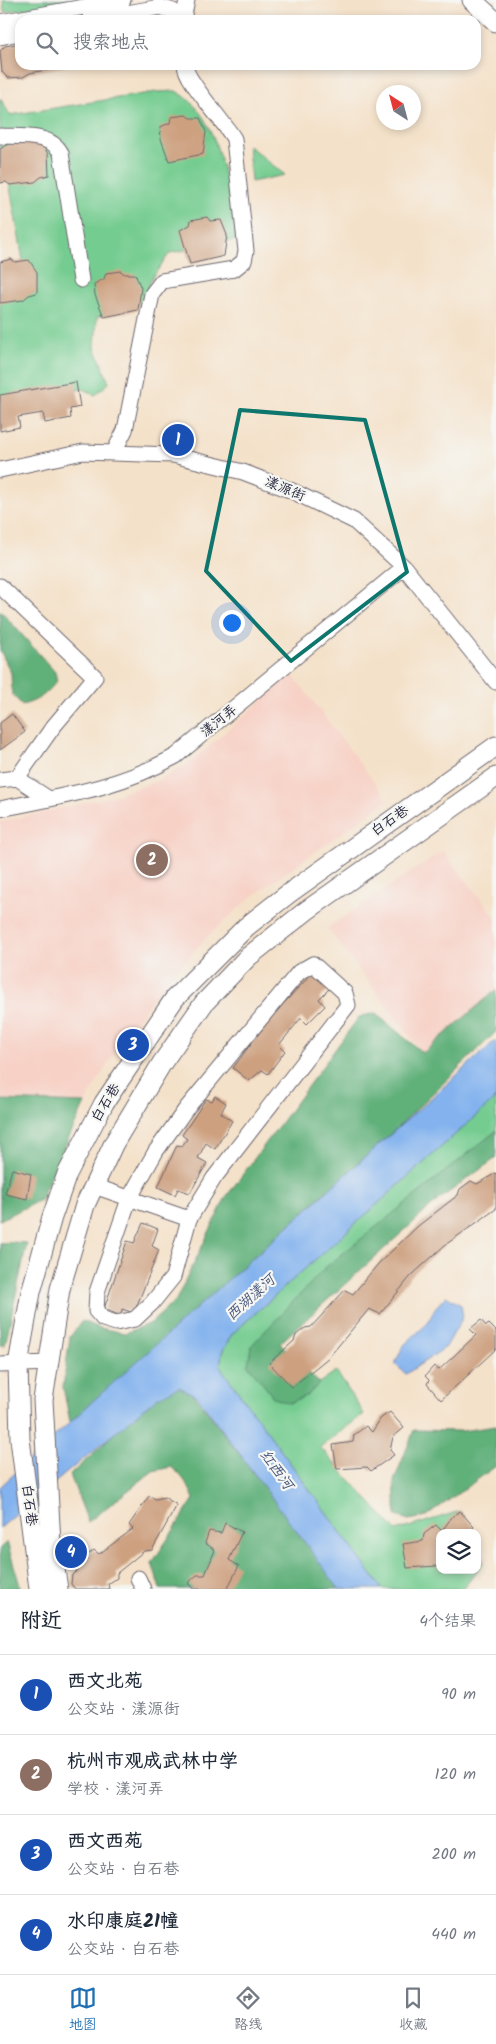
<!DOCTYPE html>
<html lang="zh">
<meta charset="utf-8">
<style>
body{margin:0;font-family:Kalam,"LXGW WenKai TC",sans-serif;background:#f6f6f7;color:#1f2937}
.controls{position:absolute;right:15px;bottom:15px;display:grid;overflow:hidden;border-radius:10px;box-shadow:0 2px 8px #0003}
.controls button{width:45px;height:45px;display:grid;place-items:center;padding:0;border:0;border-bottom:1px solid #e0e1e3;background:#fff;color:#1f2937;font:25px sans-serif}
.compass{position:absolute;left:376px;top:85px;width:45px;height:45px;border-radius:50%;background:#fff;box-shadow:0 2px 8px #0003;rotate:324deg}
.you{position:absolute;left:231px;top:622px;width:18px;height:18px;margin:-12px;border:4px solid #fff;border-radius:50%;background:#1a73e8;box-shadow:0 0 0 8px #1a73e833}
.badge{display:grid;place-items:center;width:32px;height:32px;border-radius:50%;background:#1f6fb2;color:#fff;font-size:16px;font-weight:700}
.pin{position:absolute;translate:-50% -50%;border:2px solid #fff;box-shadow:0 1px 5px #0006}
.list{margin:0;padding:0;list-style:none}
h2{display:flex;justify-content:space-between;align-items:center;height:65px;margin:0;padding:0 20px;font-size:21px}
h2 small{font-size:16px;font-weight:400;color:#747a83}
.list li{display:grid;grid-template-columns:32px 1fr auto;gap:15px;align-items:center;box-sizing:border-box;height:80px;padding:0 20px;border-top:1px solid #e0e1e3}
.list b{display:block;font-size:19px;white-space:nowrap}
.list p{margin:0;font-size:16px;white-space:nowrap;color:#747a83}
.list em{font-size:16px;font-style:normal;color:#747a83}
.icon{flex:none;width:28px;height:28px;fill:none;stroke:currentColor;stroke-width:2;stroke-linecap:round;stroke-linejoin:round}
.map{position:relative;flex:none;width:496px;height:1589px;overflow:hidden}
.search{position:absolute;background:#fff;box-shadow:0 2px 8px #0003;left:15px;right:15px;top:15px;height:55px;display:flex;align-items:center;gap:12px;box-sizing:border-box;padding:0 18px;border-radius:15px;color:#747a83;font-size:19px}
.sheet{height:385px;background:#fff}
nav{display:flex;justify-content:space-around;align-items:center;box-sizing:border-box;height:70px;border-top:1px solid #e0e1e3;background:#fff;font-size:14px;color:#747a83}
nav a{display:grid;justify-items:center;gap:2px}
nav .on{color:#1f6fb2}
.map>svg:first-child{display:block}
</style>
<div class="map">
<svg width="496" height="1589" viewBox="0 0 496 1589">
<rect width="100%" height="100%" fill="#f6f6f2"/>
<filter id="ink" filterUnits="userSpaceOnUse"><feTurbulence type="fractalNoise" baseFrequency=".02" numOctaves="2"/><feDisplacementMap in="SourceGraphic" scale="10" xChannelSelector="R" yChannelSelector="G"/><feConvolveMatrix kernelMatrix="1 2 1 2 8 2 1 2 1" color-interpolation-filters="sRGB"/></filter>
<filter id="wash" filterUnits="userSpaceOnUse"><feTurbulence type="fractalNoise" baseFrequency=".0096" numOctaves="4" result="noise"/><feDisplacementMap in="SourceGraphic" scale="20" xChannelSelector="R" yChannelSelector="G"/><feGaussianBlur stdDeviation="1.12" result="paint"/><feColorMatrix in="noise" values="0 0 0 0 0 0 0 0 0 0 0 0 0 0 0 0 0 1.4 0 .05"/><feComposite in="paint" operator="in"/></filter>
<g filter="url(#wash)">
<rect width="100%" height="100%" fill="#f4e1c9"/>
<!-- built -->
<path fill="#f7d1c6" d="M 292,674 L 388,800 L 250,898 L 209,935 L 169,978 L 140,1016 L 108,1063 L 85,1103 L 0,1100 L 0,822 L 117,795 L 159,780 L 191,762 Z
M 443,851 L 496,918 L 496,990 L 423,1053 L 327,928 Z"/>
<!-- green -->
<path fill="#75cc90" stroke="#4c7766" d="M 3,0 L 91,0 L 4,12 Z
M 176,91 C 222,115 227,194 237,240 L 170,253 L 151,279 L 144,304 L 97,317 L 95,347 L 109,383 L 95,395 L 83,389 L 0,400 L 0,286 L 26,277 L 6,165 L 0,164 L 0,98 L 10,115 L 156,92 Z
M 248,145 L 285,175 L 251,182 Z
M 496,1098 L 496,1132 L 249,1365 L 274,1398 L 308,1395 L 319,1383 L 336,1371 L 364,1414 L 320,1447 L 396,1531 L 460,1511 L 474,1533 L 440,1533 L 440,1570 L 477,1570 L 477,1538 L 480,1542 L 483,1563 L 463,1589 L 382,1589 L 220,1367 L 222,1352 L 232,1334 Z"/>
<!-- forest -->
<path fill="#60b07a" stroke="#41695a" d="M 0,610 L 55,672 L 57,681 C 47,694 38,701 22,705 L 12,694 L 11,673 L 0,650 Z
M 496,990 L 496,1032 L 396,1129 L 70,1422 L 63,1387 L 70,1337 L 82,1321 L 100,1328 L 125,1333 L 151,1323 L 176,1300 L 226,1197 L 359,1017 L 375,1013 L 423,1053 Z
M 0,1100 L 85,1103 L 40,1200 L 0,1220 Z
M 496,1131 L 496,1158 L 437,1201 L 280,1343 L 319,1383 L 308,1395 L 289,1403 L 274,1398 L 248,1365 L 251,1346 L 326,1267 Z
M 11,1242 L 27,1243 L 5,1345 L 0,1345 L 0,1243 Z
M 169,1382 L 193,1393 L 341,1589 L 160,1589 L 152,1563 L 194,1499 C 189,1486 183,1476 171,1467 L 153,1471 L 88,1522 L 70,1475 Z
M 496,1426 L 496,1466 L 427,1516 L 409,1520 L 396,1516 L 394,1481 L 414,1430 L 461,1431 Z
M 7,1542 L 21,1589 L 0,1589 L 0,1548 Z"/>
<!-- water -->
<path fill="#83b2ee" stroke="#526a94" d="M 496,1040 L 496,1098 L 232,1334 L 222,1352 L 220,1367 L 382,1589 L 339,1589 L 197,1396 L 179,1387 L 158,1397 L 0,1528 L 0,1487 L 94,1400 Z
M 446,1296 L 461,1305 L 463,1317 L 446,1347 L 406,1374 L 395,1364 L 403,1346 L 428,1323 L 435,1308 Z"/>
<g id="blocks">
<!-- building -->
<path fill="#cda080" d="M 17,44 L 20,46 L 20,65 L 68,66 L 30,73 L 23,77 L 8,78 L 2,72 L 0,51 L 5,46 Z
M 186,115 L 190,118 L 200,118 L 206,132 L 203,154 L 169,161 L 161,139 L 160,127 L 170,123 L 171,117 Z
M 23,141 L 41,142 L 48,154 L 49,175 L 41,177 L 35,182 L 10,185 L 6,182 L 0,183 L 0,149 L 6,145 Z
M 207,217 L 210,221 L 221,220 L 227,235 L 224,256 L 190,264 L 180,230 L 190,225 L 191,220 Z
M 11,259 L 15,262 L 29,260 L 37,272 L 37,293 L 29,295 L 23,300 L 0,303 L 0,262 Z
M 121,271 L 124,274 L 135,274 L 141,288 L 138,310 L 104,317 L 95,295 L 94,284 L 104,279 L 106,273 Z
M 76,382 L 80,407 L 70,409 L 71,418 L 45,423 L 43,413 L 18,417 L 20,427 L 0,431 L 0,395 Z
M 12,714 L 25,732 L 0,750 L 0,723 Z
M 314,971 L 332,986 L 319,999 L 325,1006 L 307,1024 L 301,1018 L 279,1045 L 285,1051 L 268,1074 L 262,1070 L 249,1081 L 233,1068 L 271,1017 Z
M 215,1096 L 226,1103 L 221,1113 L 232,1121 L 215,1149 L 206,1143 L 198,1158 L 207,1163 L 190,1193 L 178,1189 L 175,1195 L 158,1187 L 177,1145 L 182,1146 L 187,1139 L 182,1135 L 206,1099 L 212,1101 Z
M 12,1169 L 31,1174 L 27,1199 L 5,1194 Z
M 496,1173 L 496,1209 L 445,1245 L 411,1276 L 380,1314 L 369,1309 L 329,1357 L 292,1387 L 269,1363 L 294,1341 L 296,1335 L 305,1328 L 311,1327 L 345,1290 L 353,1294 L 378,1264 L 418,1226 L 458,1195 L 460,1189 L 471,1181 L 477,1184 Z
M 143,1223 L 158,1229 L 152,1246 L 159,1250 L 134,1313 L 122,1309 L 121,1316 L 104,1309 L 127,1241 L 134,1243 Z
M 481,1320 L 486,1326 L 489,1324 L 496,1331 L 496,1349 L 441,1400 L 427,1384 L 429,1380 L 425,1376 L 434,1366 L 439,1370 L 476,1335 L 470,1329 Z
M 390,1412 L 404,1428 L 393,1437 L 390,1450 L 394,1455 L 371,1471 L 367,1467 L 337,1469 L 333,1445 L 353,1442 L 354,1435 L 366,1426 L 372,1432 L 381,1418 Z
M 149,1496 L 156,1499 L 164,1497 L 177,1505 L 152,1550 L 144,1551 L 117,1573 L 117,1578 L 108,1584 L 109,1589 L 75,1589 L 71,1584 L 72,1575 L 82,1566 L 79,1562 L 94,1550 L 99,1554 L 133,1529 L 129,1525 Z
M 460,1511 L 474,1527 L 467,1533 L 440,1533 L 440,1568 L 437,1566 L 407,1568 L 403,1544 L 423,1541 L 424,1534 L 436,1525 L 442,1531 L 451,1518 Z
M 225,1523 L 242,1532 L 229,1560 L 239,1566 L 227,1589 L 193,1589 L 188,1583 L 197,1575 L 205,1575 L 215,1550 L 205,1543 L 209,1531 L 221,1533 Z"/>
</g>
</g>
<g filter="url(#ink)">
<use href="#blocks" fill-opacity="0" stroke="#6c656d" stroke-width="1"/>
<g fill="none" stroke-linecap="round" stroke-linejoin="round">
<!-- minor casing -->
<g stroke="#6c656d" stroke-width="17">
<path id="minor" d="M 89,20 L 160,7 L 173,11 L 183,20
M 183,20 L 187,0
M 0,22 L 123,0
M 0,37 L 20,33
M 0,136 C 20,137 51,133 61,153 L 81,280
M 114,452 L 125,430 L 152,294 L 162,281 L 234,269 L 244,261 L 246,251 L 234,139 C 224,121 185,80 185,65
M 0,470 L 83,452 L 173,455 L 243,472 L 290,490 L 354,521 L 404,567 L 496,682
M 0,586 L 95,677 L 53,727 L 17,778
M 0,780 L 17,778 L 49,799
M 0,809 C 63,796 119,788 176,756 L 404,567
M 313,964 L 345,993 L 348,1005 L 214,1178 L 189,1219 L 173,1277 L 152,1303 L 135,1319 L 116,1323 L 103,1319 L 96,1311 L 97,1292 L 129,1199 L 156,1151 L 186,1109 L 299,972 Z
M 94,1186 L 189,1219
M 0,1365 L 49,1363
M 138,1578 L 143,1589"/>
</g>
<!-- major casing -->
<g stroke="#6c656d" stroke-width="21">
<path id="major" d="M 472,0 L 496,22
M 39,1589 L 20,1439 L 18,1364 L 31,1292 L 52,1217 L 67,1174 L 104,1103 L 175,998 L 246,927 L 288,894 L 496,746
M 58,1589 L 51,1543 L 43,1400 L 60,1289 L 85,1205 L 114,1143 L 162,1063 L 204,1003 L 248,957 L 306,911 L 496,777"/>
</g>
<!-- minor -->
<use href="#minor" stroke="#fff" stroke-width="15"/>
<!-- major -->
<use href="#major" stroke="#fff" stroke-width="19"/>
</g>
</g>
<!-- marked area -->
<path fill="none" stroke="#0f766e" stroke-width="4" stroke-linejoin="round" d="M 240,410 L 365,420 L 407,572 L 291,661 L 206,571 Z"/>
<g text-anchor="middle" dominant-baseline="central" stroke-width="4.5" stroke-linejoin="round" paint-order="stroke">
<!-- street labels -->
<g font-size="14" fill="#22223b" stroke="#f6f6f2">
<text transform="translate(285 489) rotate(23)">漾源街</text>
<text transform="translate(219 721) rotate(-39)">漾河弄</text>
<text transform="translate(390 821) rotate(-35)">白石巷</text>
<text transform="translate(106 1103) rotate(-59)">白石巷</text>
<text transform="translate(29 1505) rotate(83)">白石巷</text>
</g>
<!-- water labels -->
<g font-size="15" font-style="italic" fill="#44547a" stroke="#f6f6f2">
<text transform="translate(251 1298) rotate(-42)">西湖漾河</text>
<text transform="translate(276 1470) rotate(54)">红西河</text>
</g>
</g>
</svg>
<div class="controls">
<button><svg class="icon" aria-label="layers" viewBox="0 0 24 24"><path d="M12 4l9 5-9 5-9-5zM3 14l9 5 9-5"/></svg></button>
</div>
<svg class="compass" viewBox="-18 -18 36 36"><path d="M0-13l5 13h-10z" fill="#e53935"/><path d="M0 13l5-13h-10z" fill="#747a83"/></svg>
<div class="you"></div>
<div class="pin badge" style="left:178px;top:440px;background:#1a4fb4">1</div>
<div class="pin badge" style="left:152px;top:860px;background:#8d6e63">2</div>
<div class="pin badge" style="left:133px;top:1045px;background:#1a4fb4">3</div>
<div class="pin badge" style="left:71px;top:1552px;background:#1a4fb4">4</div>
<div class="search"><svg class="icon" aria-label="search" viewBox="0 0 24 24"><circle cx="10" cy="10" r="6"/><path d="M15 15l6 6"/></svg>搜索地点</div>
</div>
<section class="sheet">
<h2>附近<small>4个结果</small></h2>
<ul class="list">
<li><span class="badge" style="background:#1a4fb4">1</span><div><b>西文北苑</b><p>公交站 · 漾源街</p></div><em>90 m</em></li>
<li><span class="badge" style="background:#8d6e63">2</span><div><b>杭州市观成武林中学</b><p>学校 · 漾河弄</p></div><em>120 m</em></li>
<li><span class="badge" style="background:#1a4fb4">3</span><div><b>西文西苑</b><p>公交站 · 白石巷</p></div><em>200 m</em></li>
<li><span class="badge" style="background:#1a4fb4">4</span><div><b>水印康庭21幢</b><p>公交站 · 白石巷</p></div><em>440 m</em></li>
</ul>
</section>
<nav>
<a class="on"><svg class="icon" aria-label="map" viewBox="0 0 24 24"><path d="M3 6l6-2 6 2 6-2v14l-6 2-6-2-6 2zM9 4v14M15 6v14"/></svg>地图</a>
<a><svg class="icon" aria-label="directions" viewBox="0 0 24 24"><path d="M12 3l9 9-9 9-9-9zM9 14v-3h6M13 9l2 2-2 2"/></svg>路线</a>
<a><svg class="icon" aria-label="saved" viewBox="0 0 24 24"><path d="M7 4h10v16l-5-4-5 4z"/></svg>收藏</a>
</nav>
